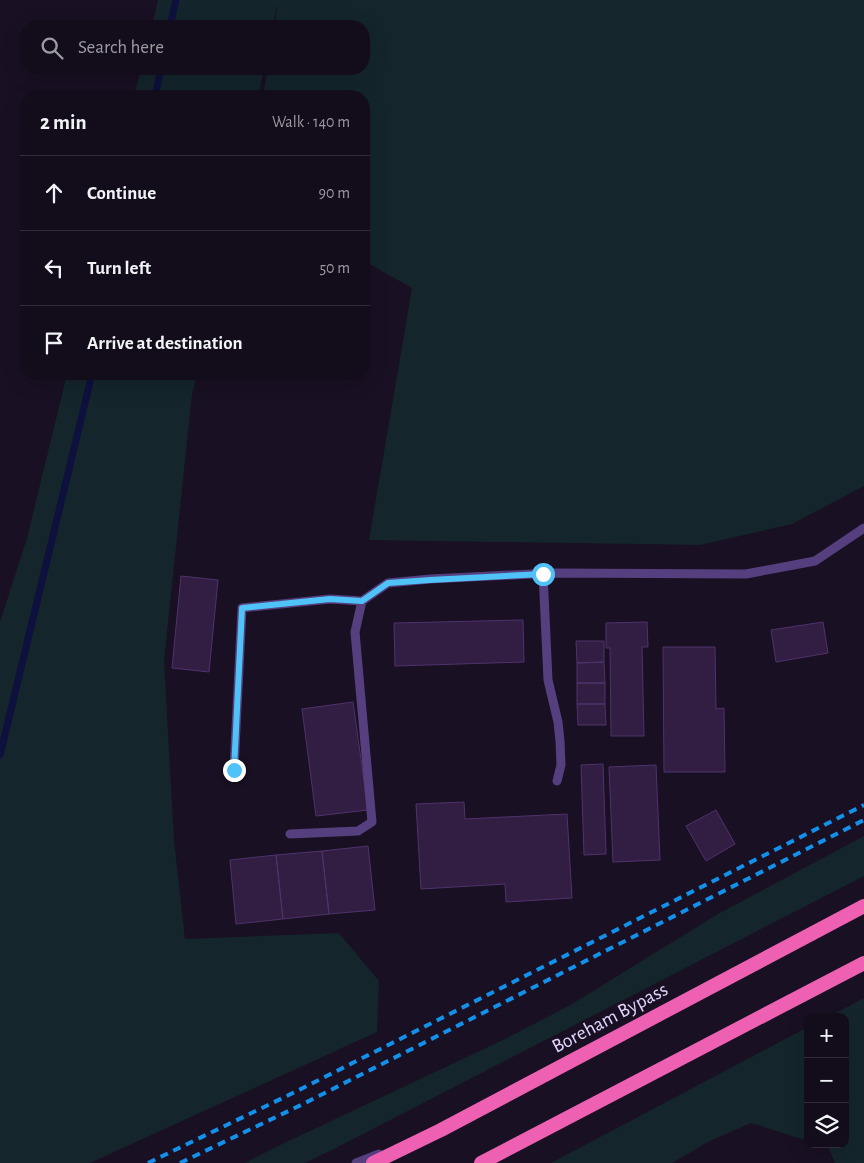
<!DOCTYPE html>
<meta charset="utf-8">
<style>
body{margin:0;font-family:"Alegreya Sans",sans-serif;background:#201a27;color:#f1f3f6}
.controls{position:absolute;right:15px;bottom:15px;display:grid;overflow:hidden;border-radius:10px;box-shadow:0 5px 20px #0002}
.controls button{width:45px;height:45px;display:grid;place-items:center;padding:0;border:0;border-bottom:1px solid #322c39;background:#130c1a;color:#f1f3f6;font:25px sans-serif}
.stop{position:absolute;width:15px;height:15px;margin:-11px;border:4px solid #4fc3f7;border-radius:50%;background:#fff}
.stop.end{background:#4fc3f7;border-color:#fff;box-shadow:0 1px 5px #0008}
.list{margin:0;padding:0;list-style:none}
h2{display:flex;justify-content:space-between;align-items:center;height:65px;margin:0;padding:0 20px;font-size:21px}
h2 small{font-size:16px;font-weight:400;color:#9d9ba2}
.list li{display:grid;grid-template-columns:32px 1fr auto;gap:15px;align-items:center;box-sizing:border-box;height:75px;padding:0 20px;border-top:1px solid #322c39}
.list b{display:block;font-size:19px;white-space:nowrap}
.list em{font-size:16px;font-style:normal;color:#9d9ba2}
.icon{flex:none;width:28px;height:28px;fill:none;stroke:currentColor;stroke-width:2;stroke-linecap:round;stroke-linejoin:round}
.map{position:relative;flex:none;width:864px;height:1163px;overflow:hidden}
.search{position:absolute;background:#130c1a;box-shadow:0 5px 20px #0002;left:20px;top:20px;width:350px;height:55px;display:flex;align-items:center;gap:12px;box-sizing:border-box;padding:0 18px;border-radius:20px;color:#9d9ba2;font-size:19px}
.panel{position:absolute;background:#130c1a;box-shadow:0 5px 20px #0002;left:20px;top:90px;width:350px;height:290px;border-radius:20px}
.map>svg:first-child{display:block}
</style>
<div class="map">
<svg width="864" height="1163" viewBox="0 0 864 1163">
<rect width="100%" height="100%" fill="#191023"/>
<!-- green -->
<path fill="#14252c" d="M 158,0 L 864,0 L 864,486 L 792,524 L 700,545 L 369,540 L 412,288 L 364,261 L 364,96 L 263,96 L 268,69 L 364,69 L 364,26 L 275,26 L 278,2 L 273,26 L 152,26 Z
M 141,69 L 264,69 L 258,96 L 134,96 Z
M 67,374 L 197,374 L 192,394 L 164,661 L 174,840 L 185,939 L 339,933 L 379,981 L 377,1032 L 90,1163 L 0,1163 L 0,622 L 27,538 Z
M 864,836 L 864,876 L 334,1149 L 305,1163 L 245,1163 L 278,1146 L 505,1039 L 572,1004 L 718,914 Z
M 864,998 L 864,1163 L 835,1163 L 828,1147 L 819,1144 L 845,1144 L 845,1017 L 828,1017 Z
M 808,1027 L 808,1141 L 751,1123 L 710,1141 L 672,1163 L 551,1163 Z"/>
<g fill="none" stroke-linecap="round" stroke-linejoin="round">
<!-- stream -->
<path stroke="#0e103e" stroke-width="7" d="M 170,26 L 176,0
M 155,96 L 161,69
M 0,755 L 92,374"/>
</g>
<!-- building -->
<path fill="#311e42" stroke="#50326c" d="M 181,576 L 218,580 L 209,672 L 172,668 Z
M 523,620 L 524,662 L 395,666 L 394,623 Z
M 647,622 L 648,647 L 642,647 L 644,736 L 611,736 L 610,648 L 606,648 L 606,623 Z
M 823,622 L 828,653 L 776,662 L 771,630 Z
M 576,641 L 604,641 L 604,662 L 577,663 Z
M 663,647 L 715,647 L 716,709 L 724,708 L 725,772 L 664,772 Z
M 604,662 L 605,683 L 577,683 L 577,663 Z
M 577,683 L 605,683 L 605,704 L 577,704 Z
M 353,702 L 368,810 L 316,816 L 302,709 Z
M 577,704 L 605,704 L 606,725 L 578,725 Z
M 603,764 L 606,854 L 584,855 L 581,765 Z
M 656,765 L 660,860 L 613,862 L 609,767 Z
M 464,802 L 465,819 L 567,814 L 572,898 L 506,902 L 505,884 L 421,889 L 416,804 Z
M 716,810 L 735,844 L 706,861 L 686,826 Z
M 368,846 L 375,910 L 329,914 L 322,851 Z
M 322,851 L 329,914 L 283,919 L 276,855 Z
M 276,855 L 283,919 L 236,924 L 230,860 Z"/>
<g fill="none" stroke-linecap="round" stroke-linejoin="round">
<!-- service -->
<path stroke="#553f7e" stroke-width="9" d="M 543,573 L 548,680 L 558,722 L 560,741 L 561,765 L 557,781
M 234,769 L 242,608 L 330,599 L 362,601
M 290,834 L 358,831 L 372,822 L 355,632 L 362,601 L 388,583 L 430,579 L 553,573 L 746,574 L 815,561 L 864,528
M 356,1163 L 379,1154"/>
<!-- trunk -->
<path stroke="#ee60b2" stroke-width="14" d="M 373,1163 L 441,1130 L 864,906
M 481,1163 L 864,963"/>
<!-- rail -->
<path stroke="#1390e9" stroke-width="4" stroke-dasharray="8 6" stroke-linecap="butt" d="M 148,1163 L 295,1092 L 864,805
M 180,1163 L 301,1105 L 864,820"/>
</g>
<g fill="none" stroke-linecap="round" stroke-linejoin="round">
<!-- route -->
<path stroke="#4fc3f7" stroke-width="6" d="M 234,770 L 242,608 L 330,599 L 362,601 L 388,583 L 430,580 L 543,574"/>
</g>
<g text-anchor="middle" dominant-baseline="central" stroke-width="5" stroke-linejoin="round" paint-order="stroke">
<!-- street labels -->
<g font-size="20" fill="#e6d5fc" stroke="#191023">
<text transform="translate(610 1018) rotate(-28)">Boreham Bypass</text>
</g>
</g>
</svg>
<div class="controls">
<button>+</button>
<button>−</button>
<button><svg class="icon" aria-label="layers" viewBox="0 0 24 24"><path d="M12 4l9 5-9 5-9-5zM3 14l9 5 9-5"/></svg></button>
</div>
<div class="stop" style="left:543px;top:574px"></div>
<div class="stop end" style="left:234px;top:770px"></div>
<div class="search"><svg class="icon" aria-label="search" viewBox="0 0 24 24"><circle cx="10" cy="10" r="6"/><path d="M15 15l6 6"/></svg>Search here</div>
<section class="panel">
<h2>2 min<small>Walk · 140 m</small></h2>
<ul class="list">
<li><svg class="icon" aria-label="ahead" viewBox="0 0 24 24"><path d="M12 20V5M6 11l6-6 6 6"/></svg><div><b>Continue</b></div><em>90 m</em></li>
<li><svg class="icon" aria-label="left" viewBox="0 0 24 24"><path d="M17 20v-9H6M10 6l-5 5 5 5"/></svg><div><b>Turn left</b></div><em>50 m</em></li>
<li><svg class="icon" aria-label="arrive" viewBox="0 0 24 24"><path d="M6 21V4h12l-3 4 3 4H6"/></svg><div><b>Arrive at destination</b></div></li>
</ul>
</section>
</div>
